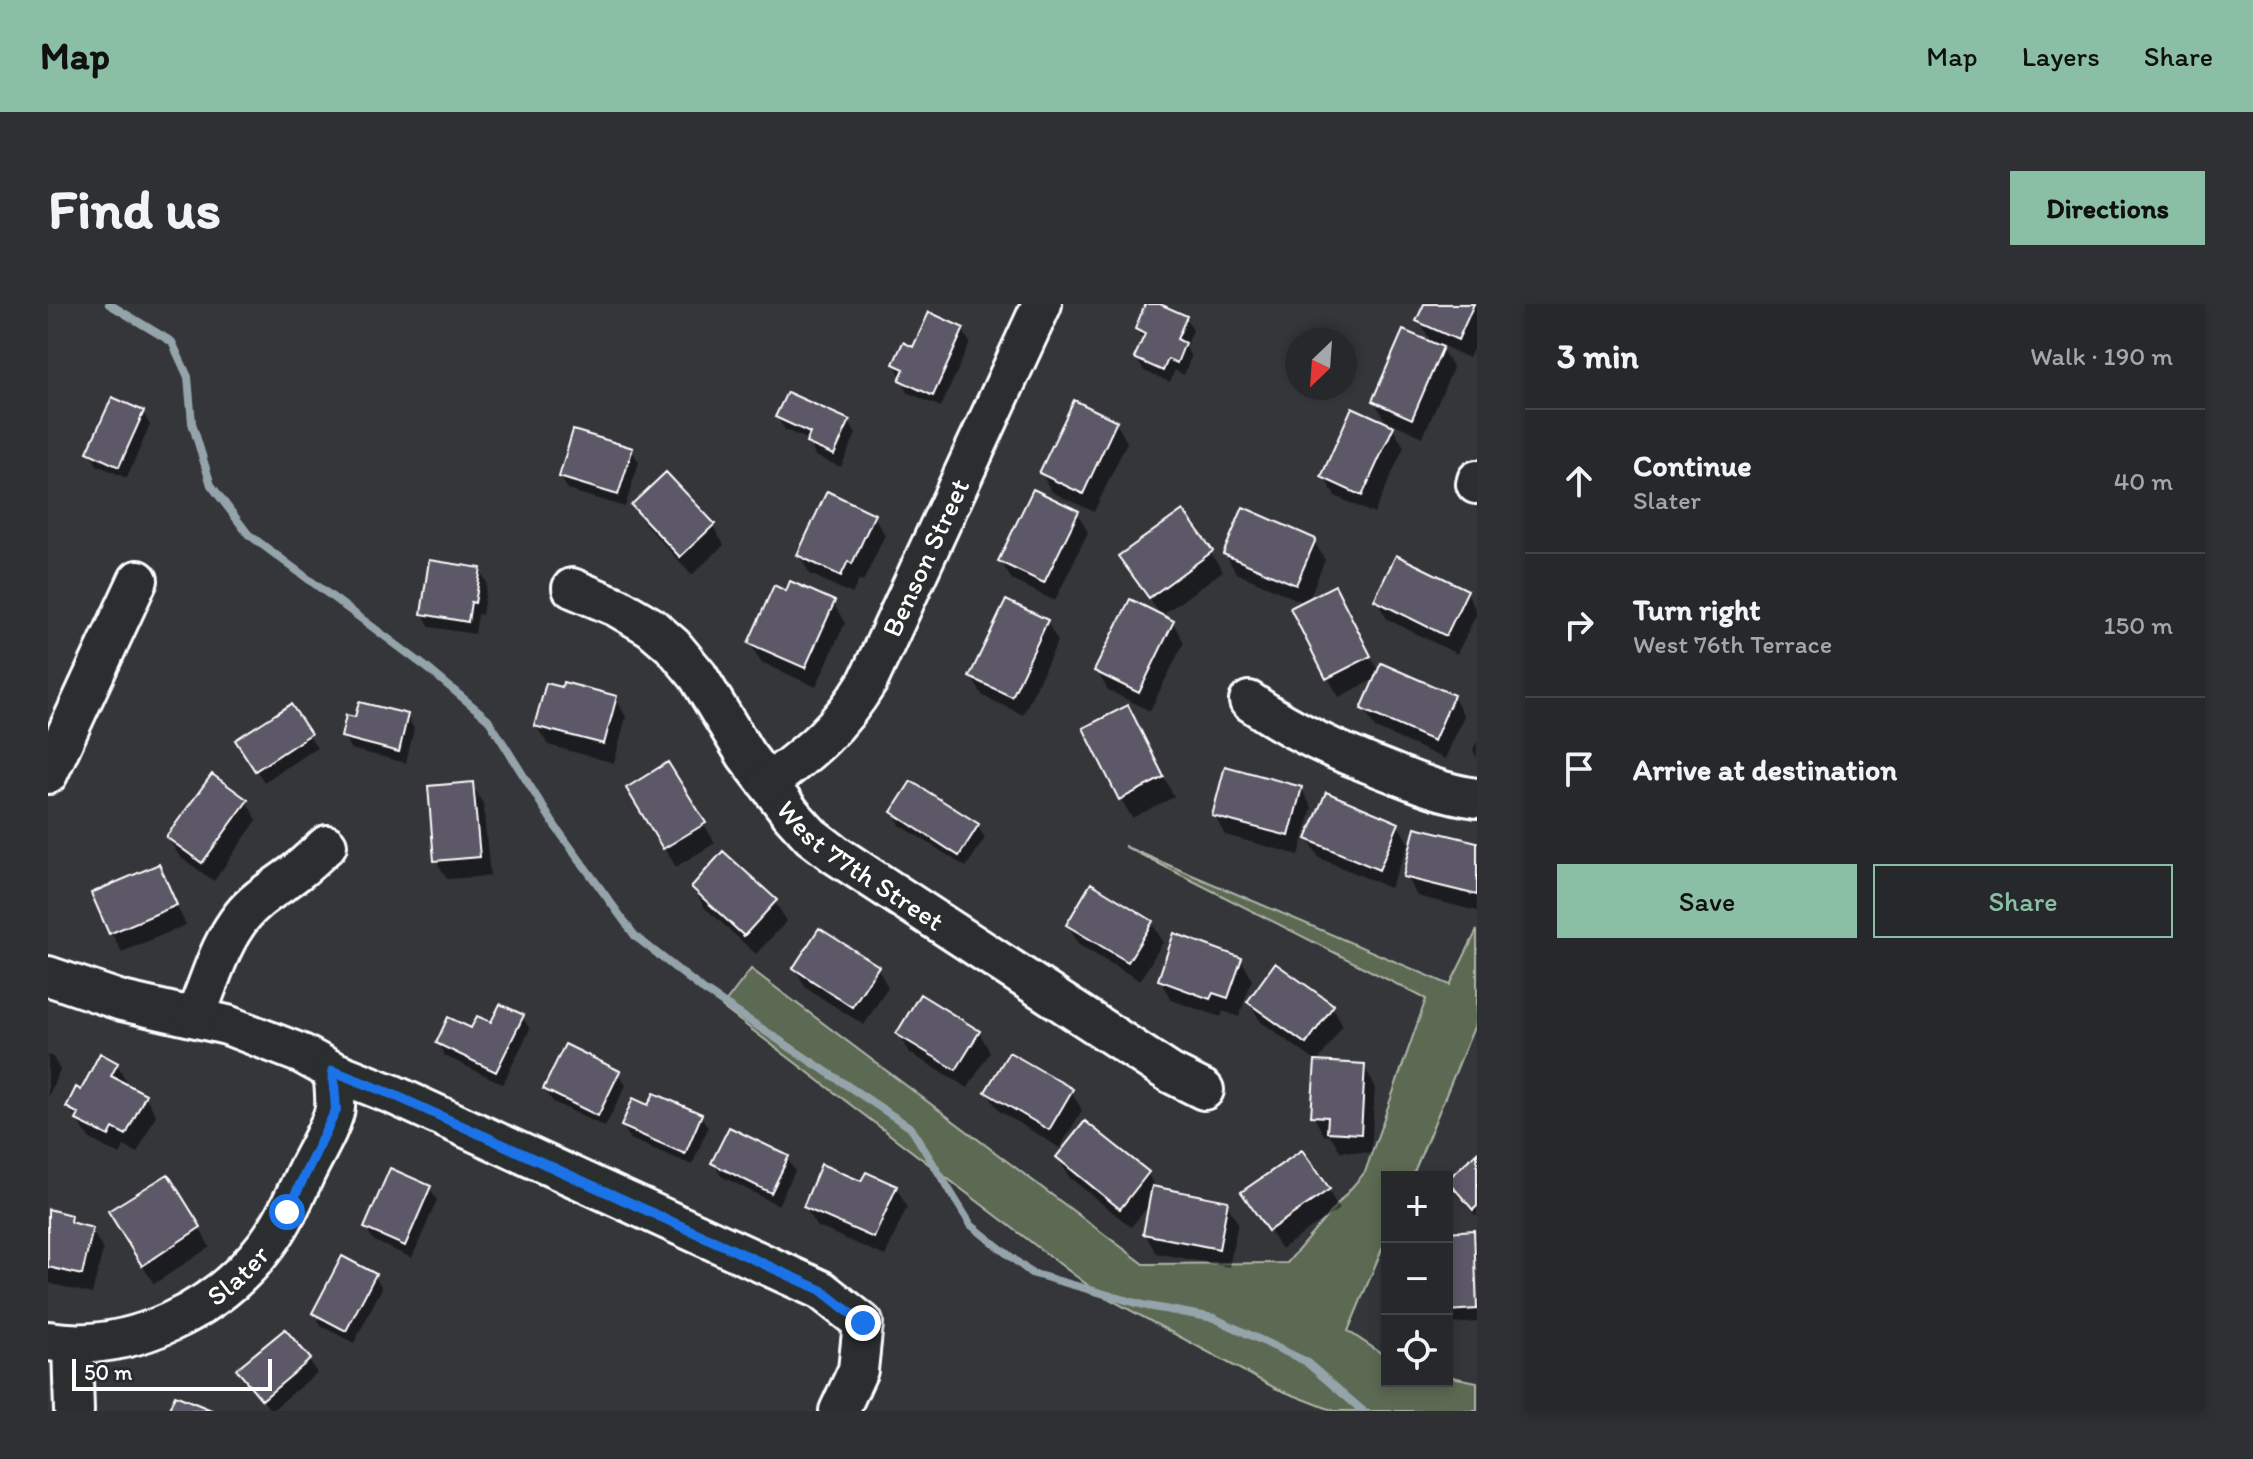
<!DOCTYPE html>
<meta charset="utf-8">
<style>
body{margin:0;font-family:Itim,sans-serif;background:#2f3034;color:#f1f3f6}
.controls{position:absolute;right:24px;bottom:24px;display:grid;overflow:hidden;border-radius:0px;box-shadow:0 4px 12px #0003}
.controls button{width:72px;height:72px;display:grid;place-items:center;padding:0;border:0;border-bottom:2px solid #434448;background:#27282c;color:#f1f3f6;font:40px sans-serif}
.compass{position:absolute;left:1237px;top:24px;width:72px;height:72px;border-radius:50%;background:#27282c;box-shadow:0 4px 12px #0003;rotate:205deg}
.scale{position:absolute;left:24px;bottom:20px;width:200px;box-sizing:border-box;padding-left:8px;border:4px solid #fff;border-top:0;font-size:22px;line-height:28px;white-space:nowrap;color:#fff;-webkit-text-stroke:6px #2a2d2e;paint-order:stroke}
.stop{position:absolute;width:24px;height:24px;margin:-18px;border:6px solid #1a73e8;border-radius:50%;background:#fff}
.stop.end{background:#1a73e8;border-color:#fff;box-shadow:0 2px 8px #0008}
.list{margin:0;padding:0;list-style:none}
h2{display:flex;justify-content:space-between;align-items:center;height:104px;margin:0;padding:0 32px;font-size:34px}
h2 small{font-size:26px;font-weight:400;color:#a4a6a9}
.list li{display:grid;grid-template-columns:52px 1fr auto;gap:24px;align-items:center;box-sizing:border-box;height:144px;padding:0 32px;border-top:2px solid #434448}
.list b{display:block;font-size:30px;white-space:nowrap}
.list p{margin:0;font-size:26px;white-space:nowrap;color:#a4a6a9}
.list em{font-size:26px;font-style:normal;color:#a4a6a9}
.actions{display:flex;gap:16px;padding:24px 32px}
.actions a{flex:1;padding:18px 0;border:2px solid #8abfa5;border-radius:0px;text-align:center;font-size:28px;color:#8abfa5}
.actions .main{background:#8abfa5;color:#111}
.icon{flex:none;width:44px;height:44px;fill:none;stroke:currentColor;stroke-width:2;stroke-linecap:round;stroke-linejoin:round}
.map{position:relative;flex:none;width:1429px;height:1107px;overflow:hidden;border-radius:0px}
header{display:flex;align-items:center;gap:48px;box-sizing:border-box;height:112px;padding:0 40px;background:#8abfa5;color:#111}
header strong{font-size:38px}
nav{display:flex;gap:44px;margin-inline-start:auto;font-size:28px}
.intro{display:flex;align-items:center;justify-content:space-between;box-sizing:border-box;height:192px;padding:0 48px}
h1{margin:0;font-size:56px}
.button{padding:20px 36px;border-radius:0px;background:#8abfa5;color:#111;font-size:28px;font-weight:700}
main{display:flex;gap:48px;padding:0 48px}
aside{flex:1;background:#27282c;border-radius:0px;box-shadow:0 4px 12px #0003}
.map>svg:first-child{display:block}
</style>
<header>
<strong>Map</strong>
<nav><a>Map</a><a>Layers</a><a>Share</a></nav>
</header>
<div class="intro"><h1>Find us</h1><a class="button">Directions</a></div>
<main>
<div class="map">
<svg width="1429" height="1107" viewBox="0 0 1429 1107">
<rect width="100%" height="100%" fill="#34363a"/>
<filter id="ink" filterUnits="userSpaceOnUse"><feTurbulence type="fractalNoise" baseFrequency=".0125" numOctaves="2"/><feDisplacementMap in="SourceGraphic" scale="16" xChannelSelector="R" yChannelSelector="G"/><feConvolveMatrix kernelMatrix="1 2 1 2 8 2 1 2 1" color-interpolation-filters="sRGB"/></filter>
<g filter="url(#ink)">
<!-- green -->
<path fill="#5c6a52" stroke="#aeb4a8" stroke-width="2" d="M 1076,542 L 1402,681 L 1429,626 L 1429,716 L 1364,873 L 1339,873 L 1339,933 L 1300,1027 L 1339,1053 L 1339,1077 L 1399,1077 L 1399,1072 L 1429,1078 L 1429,1107 L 1286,1107 L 1227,1084 L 1050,989 L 674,703 L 703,665 L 1096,960 L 1239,959 L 1317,868 L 1378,695 Z"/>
<!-- shadow -->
<path fill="#0007" d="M 1100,0 L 1107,0 L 1137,13 L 1145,26 L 1138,43 L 1143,53 L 1136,71 L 1127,66 L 1122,78 L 1096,67 L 1088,54 L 1096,37 L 1089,25 Z
M 1378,0 L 1429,0 L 1429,37 L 1421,54 L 1391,40 L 1405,64 L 1375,133 L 1342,118 L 1356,143 L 1326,210 L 1287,192 L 1276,173 L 1340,121 L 1326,97 L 1385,41 L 1371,17 Z
M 915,26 L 922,39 L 893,103 L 860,89 L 847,60 L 866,45 Z
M 95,108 L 102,121 L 79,174 L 49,161 L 41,148 Z
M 729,113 L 800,117 L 808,130 L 793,163 L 767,152 L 761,136 L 737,126 Z
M 1068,119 L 1079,138 L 1046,208 L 1004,188 L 993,169 Z
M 583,146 L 591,158 L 577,203 L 520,186 L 513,173 Z
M 586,201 L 665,222 L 676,241 L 644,271 L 597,220 Z
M 1029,208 L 1040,228 L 1007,297 L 964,276 L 952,256 Z
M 1134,208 L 1175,267 L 1113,312 L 1073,253 Z
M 826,212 L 837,231 L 815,278 L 811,276 L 804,290 L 762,270 L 751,251 Z
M 1266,237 L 1277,256 L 1260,297 L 1297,303 L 1331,369 L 1405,392 L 1416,412 L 1397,455 L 1327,424 L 1316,405 L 1329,374 L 1291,393 L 1280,374 L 1257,299 L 1188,269 L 1177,249 Z
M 432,266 L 439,279 L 434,311 L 430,310 L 427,330 L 382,323 L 375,310 Z
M 1419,288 L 1429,309 L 1409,350 L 1339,315 L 1328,296 Z
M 785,299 L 797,319 L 768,383 L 713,358 L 702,339 Z
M 999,318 L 1010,337 L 975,411 L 935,392 L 923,373 Z
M 1125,319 L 1136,338 L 1102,407 L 1060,386 L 1049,367 Z
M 567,393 L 578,413 L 566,459 L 500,441 L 488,422 Z
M 243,402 L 269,444 L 216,478 L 197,449 Z
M 359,412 L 366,425 L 358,459 L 303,445 L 296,433 L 308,415 Z
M 1091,423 L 1126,493 L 1084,514 L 1073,495 Z
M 1429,437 L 1429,454 L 1425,446 Z
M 424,480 L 435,500 L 442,572 L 399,575 L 388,556 Z
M 1253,484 L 1264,504 L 1251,551 L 1177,531 L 1166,511 Z
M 198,497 L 209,516 L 166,577 L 132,553 L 120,534 Z
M 592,504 L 656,520 L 667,539 L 628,563 Z
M 845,508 L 929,521 L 937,534 L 918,563 L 852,521 Z
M 1350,521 L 1361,540 L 1342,584 L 1271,554 L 1260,535 Z
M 1429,540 L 1429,607 L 1369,592 L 1358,573 Z
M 110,563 L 138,621 L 74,648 L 63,629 Z
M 645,583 L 727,598 L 739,617 L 708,650 L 656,603 Z
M 1104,619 L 1115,638 L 1092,677 L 1031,641 L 1020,621 Z
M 1193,655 L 1204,675 L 1191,713 L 1175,707 L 1173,713 L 1123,696 L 1112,676 Z
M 829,663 L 840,683 L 816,721 L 758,684 L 747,664 Z
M 1201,699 L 1284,702 L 1295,721 L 1269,759 L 1316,762 L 1327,782 L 1323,849 L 1292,847 L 1283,832 L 1276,831 L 1265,812 L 1269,758 L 1213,718 Z
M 474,713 L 482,725 L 455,780 L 397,752 L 390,739 Z
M 931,728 L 942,748 L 920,784 L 862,749 L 850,730 Z
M 0,751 L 5,753 L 12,766 L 0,793 Z
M 69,760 L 80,780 L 78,782 L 97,792 L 108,811 L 89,849 L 76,842 L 72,851 L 42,835 L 20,803 Z
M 570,769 L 578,781 L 557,823 L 505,798 L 497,785 Z
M 1023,787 L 1034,806 L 1012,844 L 951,807 L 939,788 Z
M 653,811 L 660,824 L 644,861 L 582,835 L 575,822 Z
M 1429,851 L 1429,913 L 1408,890 L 1401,877 Z
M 1010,853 L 1099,869 L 1109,885 L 1178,899 L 1190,919 L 1181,963 L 1108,949 L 1097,930 L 1103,899 L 1083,923 L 1021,873 Z
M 739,854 L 747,867 L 730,901 L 673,872 L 666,859 Z
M 381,883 L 389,896 L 364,954 L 326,937 L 318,924 Z
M 848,883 L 859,903 L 837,952 L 768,922 L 757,903 Z
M 1280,886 L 1291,905 L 1233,945 L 1196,889 Z
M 22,912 L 27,922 L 44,926 L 55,946 L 44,990 L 0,979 L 0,915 Z
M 151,924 L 162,943 L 106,980 L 73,927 Z
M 1425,928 L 1429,935 L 1429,1018 L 1403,1020 L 1399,1013 L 1399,930 Z
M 326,971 L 334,984 L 306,1039 L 273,1022 L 266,1009 Z
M 261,1056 L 269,1069 L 223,1107 L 191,1065 Z"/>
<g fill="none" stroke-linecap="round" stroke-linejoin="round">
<!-- stream -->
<path stroke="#94a4aa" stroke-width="8" d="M 61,0 L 124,38 L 140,73 L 144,119 L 163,181 L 200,230 L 378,363 L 440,415 L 507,522 L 587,632 L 654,685 L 863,824 L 923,921 L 983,969 L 1099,1002 L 1166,1014 L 1257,1057 L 1315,1107"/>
</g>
<!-- building -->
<path fill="#5d5868" stroke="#fff" stroke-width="2" d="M 1097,0 L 1112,0 L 1139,12 L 1129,35 L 1137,39 L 1129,59 L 1120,55 L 1115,67 L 1086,54 L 1097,30 L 1087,25 Z
M 1376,0 L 1426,0 L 1410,36 L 1368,17 Z
M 881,8 L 916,24 L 885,92 L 851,76 L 856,65 L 845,60 L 855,38 L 865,43 Z
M 1355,26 L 1395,43 L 1364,115 L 1324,97 Z
M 739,88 L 802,116 L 786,151 L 758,139 L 762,129 L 727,113 Z
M 64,93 L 96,107 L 71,163 L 39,148 Z
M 1026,96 L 1069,117 L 1035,190 L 991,169 Z
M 1304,103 L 1346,122 L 1314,192 L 1273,173 Z
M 525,126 L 585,144 L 570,191 L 511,173 Z
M 618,168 L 667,220 L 632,253 L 583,201 Z
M 985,185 L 1031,207 L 996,279 L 950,257 Z
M 779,187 L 827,210 L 804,260 L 800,257 L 793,272 L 749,251 Z
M 1195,203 L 1268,235 L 1248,281 L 1175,250 Z
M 1135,206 L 1165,247 L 1101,294 L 1070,252 Z
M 1348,251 L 1420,286 L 1398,332 L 1326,296 Z
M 381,256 L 433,264 L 427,299 L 423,298 L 420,318 L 373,310 Z
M 742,277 L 787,297 L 757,364 L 700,339 L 726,281 L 738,287 Z
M 1287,281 L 1323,352 L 1278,375 L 1242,304 Z
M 1082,295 L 1126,317 L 1091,389 L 1046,367 Z
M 958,296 L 1000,316 L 964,393 L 921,373 Z
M 1333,359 L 1406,391 L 1386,437 L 1313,405 Z
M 515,378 L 569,392 L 556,440 L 486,422 L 498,379 L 514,383 Z
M 311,398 L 360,410 L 351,448 L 293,433 L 298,411 L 307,413 Z
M 243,400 L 263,430 L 207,467 L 187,436 Z
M 1080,401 L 1116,473 L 1071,496 L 1035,424 Z
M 620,458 L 658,519 L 615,545 L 578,484 Z
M 1177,462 L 1254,483 L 1241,532 L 1164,512 Z
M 164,470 L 200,496 L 154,559 L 118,533 Z
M 863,477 L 931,520 L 911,552 L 843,508 Z
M 425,478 L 432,553 L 386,557 L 380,482 Z
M 1278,488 L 1351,519 L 1331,566 L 1258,535 Z
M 1367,523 L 1429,538 L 1429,591 L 1355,573 Z
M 675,547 L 729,596 L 696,632 L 643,583 Z
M 111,560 L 129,601 L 61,630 L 43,589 Z
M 1043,579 L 1105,617 L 1080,658 L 1018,621 Z
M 771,624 L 831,662 L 804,703 L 745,664 Z
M 1126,629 L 1194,654 L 1180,694 L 1165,689 L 1162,695 L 1110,676 Z
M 1227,659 L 1286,701 L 1258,740 L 1199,698 Z
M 872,690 L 932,727 L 908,766 L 848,730 Z
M 452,700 L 476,711 L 448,768 L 388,739 L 400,713 L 423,724 L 429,712 L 443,718 Z
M 517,740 L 572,767 L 550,812 L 495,785 Z
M 961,748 L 1025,785 L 1001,826 L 937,788 Z
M 52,749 L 70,759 L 63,772 L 98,790 L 78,831 L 65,824 L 61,832 L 28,816 L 31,810 L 18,803 L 28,783 L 33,786 Z
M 1267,757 L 1317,760 L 1313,830 L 1279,828 L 1280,813 L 1263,812 Z
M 606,789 L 654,810 L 637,850 L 573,822 L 585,794 L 600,801 Z
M 1037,817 L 1101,868 L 1072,905 L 1008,853 Z
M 681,823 L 741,852 L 723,889 L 663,859 Z
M 1254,846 L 1282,885 L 1220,927 L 1193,888 Z
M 1429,848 L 1429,902 L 1425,906 L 1399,876 Z
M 773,860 L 813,877 L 818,868 L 849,882 L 826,934 L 755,903 Z
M 342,864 L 383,882 L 357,942 L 316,924 Z
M 120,870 L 153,923 L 94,962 L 60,907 Z
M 1104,882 L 1180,897 L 1171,945 L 1095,930 Z
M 0,905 L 23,911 L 22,918 L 45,924 L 34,971 L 0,963 Z
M 1426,926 L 1429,1005 L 1399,1007 L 1399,928 Z
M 294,952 L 328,970 L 298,1027 L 264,1009 Z
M 237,1025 L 263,1055 L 214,1096 L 188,1065 Z
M 127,1091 L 166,1107 L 120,1107 Z"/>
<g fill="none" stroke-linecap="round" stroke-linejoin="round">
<!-- minor casing -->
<g stroke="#fff" stroke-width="44">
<g id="minor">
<path d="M 1428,180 L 1429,176"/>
<path id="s1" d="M 524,284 L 569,303 L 603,323 L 625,342 L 650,372 L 698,451 L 744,511 L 763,532 L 788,551 L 1122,769 L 1156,786"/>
<path d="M 1201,397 C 1245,428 1290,448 1340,467 C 1369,479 1398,490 1429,494"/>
<path d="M 0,470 L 90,276"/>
<path id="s2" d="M 720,479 C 763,447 791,424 820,377 L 994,0"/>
<path d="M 0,672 L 74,697 L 179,721 L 254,750 L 285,767 L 346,791 L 773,986 L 815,1019 L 810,1066 L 791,1107"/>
<path d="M 147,712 C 162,679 170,642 194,612 C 210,592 231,582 251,566 C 261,558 270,549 279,541"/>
<path id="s3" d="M 0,1037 C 82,1050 170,1006 219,940 C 235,919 246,894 257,870 C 264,855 286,818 287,803 C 288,792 286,778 285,767"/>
<path d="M 24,1041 L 26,1107"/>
</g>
</g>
<!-- minor -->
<use href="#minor" stroke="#2a2d2e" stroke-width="38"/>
</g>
</g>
<g fill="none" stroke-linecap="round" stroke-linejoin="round" filter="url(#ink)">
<!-- route -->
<path stroke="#1a73e8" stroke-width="10" d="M 239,908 L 288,806 L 285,767 L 346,791 L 773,986 L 815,1019"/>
</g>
<g text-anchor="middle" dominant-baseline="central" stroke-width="8" stroke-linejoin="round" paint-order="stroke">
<!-- street labels -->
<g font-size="28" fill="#fff" stroke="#2a2d2e">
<text stroke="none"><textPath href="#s2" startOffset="280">Benson Street</textPath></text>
<text stroke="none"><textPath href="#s1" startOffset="410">West 77th Street</textPath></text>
<text stroke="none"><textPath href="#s3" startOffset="208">Slater</textPath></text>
</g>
</g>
</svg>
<div class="controls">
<button>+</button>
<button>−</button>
<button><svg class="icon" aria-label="locate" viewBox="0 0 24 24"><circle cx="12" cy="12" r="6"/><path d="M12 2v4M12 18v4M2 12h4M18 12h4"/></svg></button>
</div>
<svg class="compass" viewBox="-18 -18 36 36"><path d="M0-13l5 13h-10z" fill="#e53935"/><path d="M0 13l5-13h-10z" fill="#a4a6a9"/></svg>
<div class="scale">50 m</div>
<div class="stop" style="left:239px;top:908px"></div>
<div class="stop end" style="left:815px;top:1019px"></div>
</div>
<aside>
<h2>3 min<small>Walk · 190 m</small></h2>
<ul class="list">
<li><svg class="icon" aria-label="ahead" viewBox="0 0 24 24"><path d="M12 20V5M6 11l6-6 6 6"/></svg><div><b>Continue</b><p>Slater</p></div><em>40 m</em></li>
<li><svg class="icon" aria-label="right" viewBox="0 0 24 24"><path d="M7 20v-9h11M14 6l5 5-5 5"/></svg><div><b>Turn right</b><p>West 76th Terrace</p></div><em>150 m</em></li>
<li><svg class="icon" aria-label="arrive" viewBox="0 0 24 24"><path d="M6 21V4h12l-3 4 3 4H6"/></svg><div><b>Arrive at destination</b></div></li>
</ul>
<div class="actions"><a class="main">Save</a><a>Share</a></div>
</aside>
</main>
